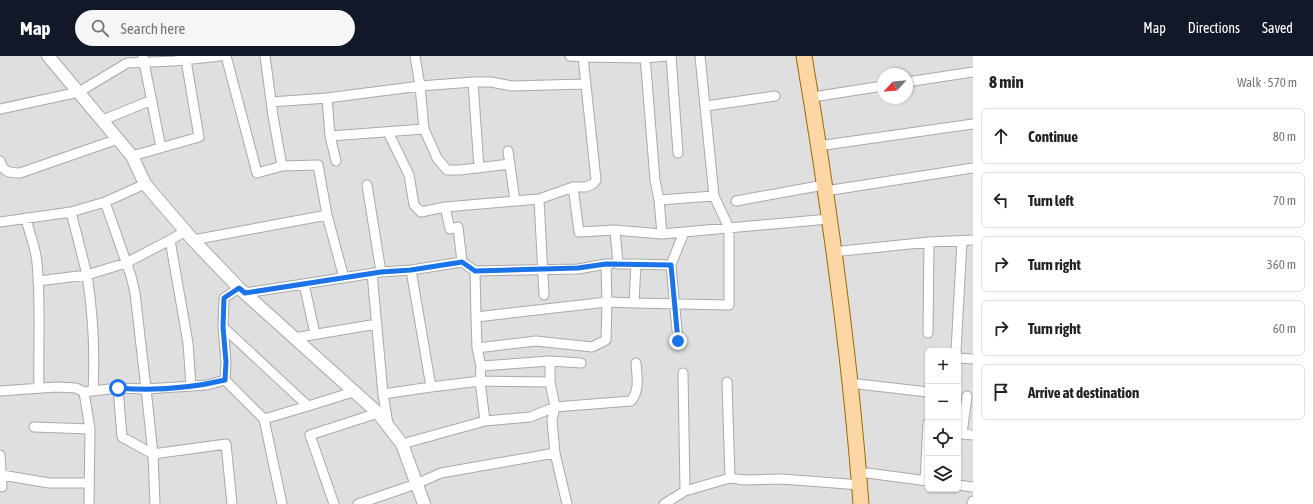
<!DOCTYPE html>
<meta charset="utf-8">
<style>
body{margin:0;font-family:"Asap Condensed",sans-serif;background:#f6f6f6;color:#222}
.controls{position:absolute;right:12px;bottom:12px;display:grid;overflow:hidden;border-radius:6px;box-shadow:0 1px 3px #0004}
.controls button{width:36px;height:36px;display:grid;place-items:center;padding:0;border:0;border-bottom:1px solid #e0e0e0;background:#fff;color:#222;font:20px sans-serif}
.compass{position:absolute;left:877px;top:12px;width:36px;height:36px;border-radius:50%;background:#fff;box-shadow:0 1px 3px #0004;rotate:244deg}
.stop{position:absolute;width:12px;height:12px;margin:-9px;border:3px solid #1a73e8;border-radius:50%;background:#fff}
.stop.end{background:#1a73e8;border-color:#fff;box-shadow:0 1px 4px #0008}
.list{margin:0;padding:0;list-style:none}
h2{display:flex;justify-content:space-between;align-items:center;height:52px;margin:0;padding:0 16px;font-size:17px}
h2 small{font-size:13px;font-weight:400;color:#767676}
.list li{display:grid;grid-template-columns:26px 1fr auto;gap:12px;align-items:center;box-sizing:border-box;height:56px;margin:0 8px 8px;padding:0 8px;border:1px solid #e0e0e0;border-radius:6px}
.list b{display:block;font-size:15px;white-space:nowrap}
.list em{font-size:13px;font-style:normal;color:#767676}
.icon{flex:none;width:22px;height:22px;fill:none;stroke:currentColor;stroke-width:2;stroke-linecap:round;stroke-linejoin:round}
.map{position:relative;flex:none;width:973px;height:448px;overflow:hidden}
header{display:flex;align-items:center;gap:24px;box-sizing:border-box;height:56px;padding:0 20px;background:#111827;color:#fff}
header strong{font-size:19px}
nav{display:flex;gap:22px;margin-inline-start:auto;font-size:14px}
.search{width:280px;height:36px;background:#f6f6f6;display:flex;align-items:center;gap:10px;box-sizing:border-box;padding:0 14px;border-radius:22px;color:#767676;font-size:15px}
main{display:flex}
aside{flex:1;background:#fff}
.map>svg:first-child{display:block}
</style>
<header>
<strong>Map</strong>
<div class="search"><svg class="icon" aria-label="search" viewBox="0 0 24 24"><circle cx="10" cy="10" r="6"/><path d="M15 15l6 6"/></svg>Search here</div>
<nav><a>Map</a><a>Directions</a><a>Saved</a></nav>
</header>
<main>
<div class="map">
<svg width="973" height="448" viewBox="0 0 973 448">
<rect width="100%" height="100%" fill="#f2efe9"/>
<!-- residential -->
<path fill="#e0dfdf" fill-rule="evenodd" d="M 0,0 L 973,0 L 973,448 L 0,448 ZM 883,18 L 907,18 L 907,42 L 883,42 ZM 928,295 L 958,295 L 958,433 L 928,433 Z"/>
<g fill="none" stroke-linecap="round" stroke-linejoin="round">
<!-- minor casing -->
<g stroke="#a9a9a9" stroke-width="11">
<path id="minor" d="M 226,0 L 257,117 L 282,110 L 318,109 L 327,159 L 344,222
M 265,0 L 273,60 L 282,110
M 415,0 L 420,30 L 473,26 L 491,26 L 512,30 L 585,28
M 570,0 L 583,1 L 645,2 L 667,0
M 645,0 L 655,124 L 659,144
M 671,0 L 678,97
M 143,1 L 161,92
M 473,26 L 479,112
M 907,26 L 973,16
M 819,40 L 883,30
M 327,42 L 330,80 L 336,105
M 271,46 L 327,42 L 420,30 L 424,73 L 437,102 L 447,114 L 460,114 L 510,108
M 706,50 L 775,40
M 0,53 L 79,36 L 127,7 L 174,5 L 220,0
M 103,64 L 152,44
M 388,76 L 409,119 L 414,149 L 421,156 L 445,151
M 330,80 L 424,73
M 825,89 L 973,68
M 508,95 L 515,145
M 132,100 L 199,81 L 186,4
M 0,105 C 3,116 9,117 20,117 L 118,83
M 573,131 L 579,176 L 615,174 L 662,178 L 829,163
M 832,134 L 973,112
M 539,143 L 544,239
M 736,145 L 824,129
M 105,146 L 131,220 L 135,237 L 146,333 L 207,329 L 225,324
M 71,156 L 87,219 L 126,207 L 170,184
M 26,162 C 29,177 36,192 37,207 C 41,248 38,290 39,332
M 0,166 L 71,156 L 105,146 L 145,128
M 615,174 L 618,208 L 636,208 L 634,247 L 729,249 L 729,172 L 714,140
M 186,175 L 170,184 L 188,287 L 191,330
M 662,178 L 659,144 L 714,140 L 700,0
M 193,184 L 327,159
M 842,195 L 929,186 L 973,184
M 462,206 L 475,215 L 578,213 L 606,208 L 611,208
M 636,208 L 671,209
M 475,215 L 476,261
M 381,216 L 411,214
M 372,217 L 383,338 L 388,368
M 38,225 L 87,219 C 93,257 95,296 93,335
M 304,228 L 315,278
M 239,232 L 224,242 L 223,271 L 226,306 L 225,324 L 264,363 L 282,448
M 245,237 L 381,216 L 367,129
M 223,271 L 308,350 L 353,336
M 928,277 L 929,186
M 294,282 L 377,268
M 678,285 L 671,209 L 684,176
M 477,292 L 536,285 L 592,291 L 606,284 L 607,246 L 606,208
M 956,295 L 962,185
M 958,302 L 973,303
M 550,305 L 550,326 L 555,351 L 552,364 L 555,397 L 567,448
M 481,310 L 550,305 L 581,307
M 683,317 L 685,435
M 550,326 L 480,325 L 431,331 L 411,214 L 462,206 L 458,171 L 450,173 L 445,151 L 539,143 L 573,131 L 586,131 L 593,128 L 596,124 L 583,1
M 727,326 L 730,422
M 858,328 L 928,336
M 118,332 L 146,333 L 153,398 L 155,448
M 0,335 L 56,331 L 76,332 L 84,336 L 118,332 L 122,381 L 153,398 L 226,388 L 232,448
M 84,336 L 90,373
M 383,338 L 431,331
M 967,340 L 962,378 L 973,379
M 264,363 L 308,350
M 485,365 L 480,325 L 481,310 L 477,292 L 476,261 L 607,246 L 634,247
M 34,371 L 90,373 L 89,448
M 402,388 L 485,365 L 530,361 L 555,351 L 631,345 C 640,334 637,321 636,307
M 0,399 L 2,431
M 867,417 L 928,425
M 2,419 L 49,427 L 89,427
M 925,424 L 928,367
M 958,429 L 973,431
M 334,448 L 310,379 L 378,357
M 358,448 L 416,428 L 441,417 L 555,397
M 664,448 L 685,435 L 730,422 L 745,424 L 782,423 L 860,429
M 972,448 L 973,445"/>
</g>
<!-- tertiary casing -->
<g stroke="#a9a9a9" stroke-width="14">
<path id="tertiary" d="M 48,0 L 132,100 L 145,128 L 193,184 L 239,232 L 378,357 L 402,388 L 424,448"/>
</g>
<!-- primary casing -->
<g stroke="#a06b00" stroke-width="17">
<path id="primary" d="M 804,0 C 829,148 850,298 861,448"/>
</g>
<!-- minor -->
<use href="#minor" stroke="#fff" stroke-width="9"/>
<!-- tertiary -->
<use href="#tertiary" stroke="#fff" stroke-width="12"/>
<!-- primary -->
<use href="#primary" stroke="#fcd6a4" stroke-width="15"/>
</g>
<g fill="none" stroke-linecap="round" stroke-linejoin="round">
<!-- route -->
<path stroke="#1a73e8" stroke-width="5" d="M 118,332 C 153,335 191,332 225,324 L 226,306 L 223,271 L 224,242 L 239,232 L 245,237 L 381,216 L 411,214 L 462,206 L 475,215 L 578,212 L 606,208 L 671,209 L 678,285"/>
</g>
</svg>
<div class="controls">
<button>+</button>
<button>−</button>
<button><svg class="icon" aria-label="locate" viewBox="0 0 24 24"><circle cx="12" cy="12" r="6"/><path d="M12 2v4M12 18v4M2 12h4M18 12h4"/></svg></button>
<button><svg class="icon" aria-label="layers" viewBox="0 0 24 24"><path d="M12 4l9 5-9 5-9-5zM3 14l9 5 9-5"/></svg></button>
</div>
<svg class="compass" viewBox="-18 -18 36 36"><path d="M0-13l5 13h-10z" fill="#e53935"/><path d="M0 13l5-13h-10z" fill="#767676"/></svg>
<div class="stop" style="left:118px;top:332px"></div>
<div class="stop end" style="left:678px;top:285px"></div>
</div>
<aside>
<h2>8 min<small>Walk · 570 m</small></h2>
<ul class="list">
<li><svg class="icon" aria-label="ahead" viewBox="0 0 24 24"><path d="M12 20V5M6 11l6-6 6 6"/></svg><div><b>Continue</b></div><em>80 m</em></li>
<li><svg class="icon" aria-label="left" viewBox="0 0 24 24"><path d="M17 20v-9H6M10 6l-5 5 5 5"/></svg><div><b>Turn left</b></div><em>70 m</em></li>
<li><svg class="icon" aria-label="right" viewBox="0 0 24 24"><path d="M7 20v-9h11M14 6l5 5-5 5"/></svg><div><b>Turn right</b></div><em>360 m</em></li>
<li><svg class="icon" aria-label="right" viewBox="0 0 24 24"><path d="M7 20v-9h11M14 6l5 5-5 5"/></svg><div><b>Turn right</b></div><em>60 m</em></li>
<li><svg class="icon" aria-label="arrive" viewBox="0 0 24 24"><path d="M6 21V4h12l-3 4 3 4H6"/></svg><div><b>Arrive at destination</b></div></li>
</ul>
</aside>
</main>
